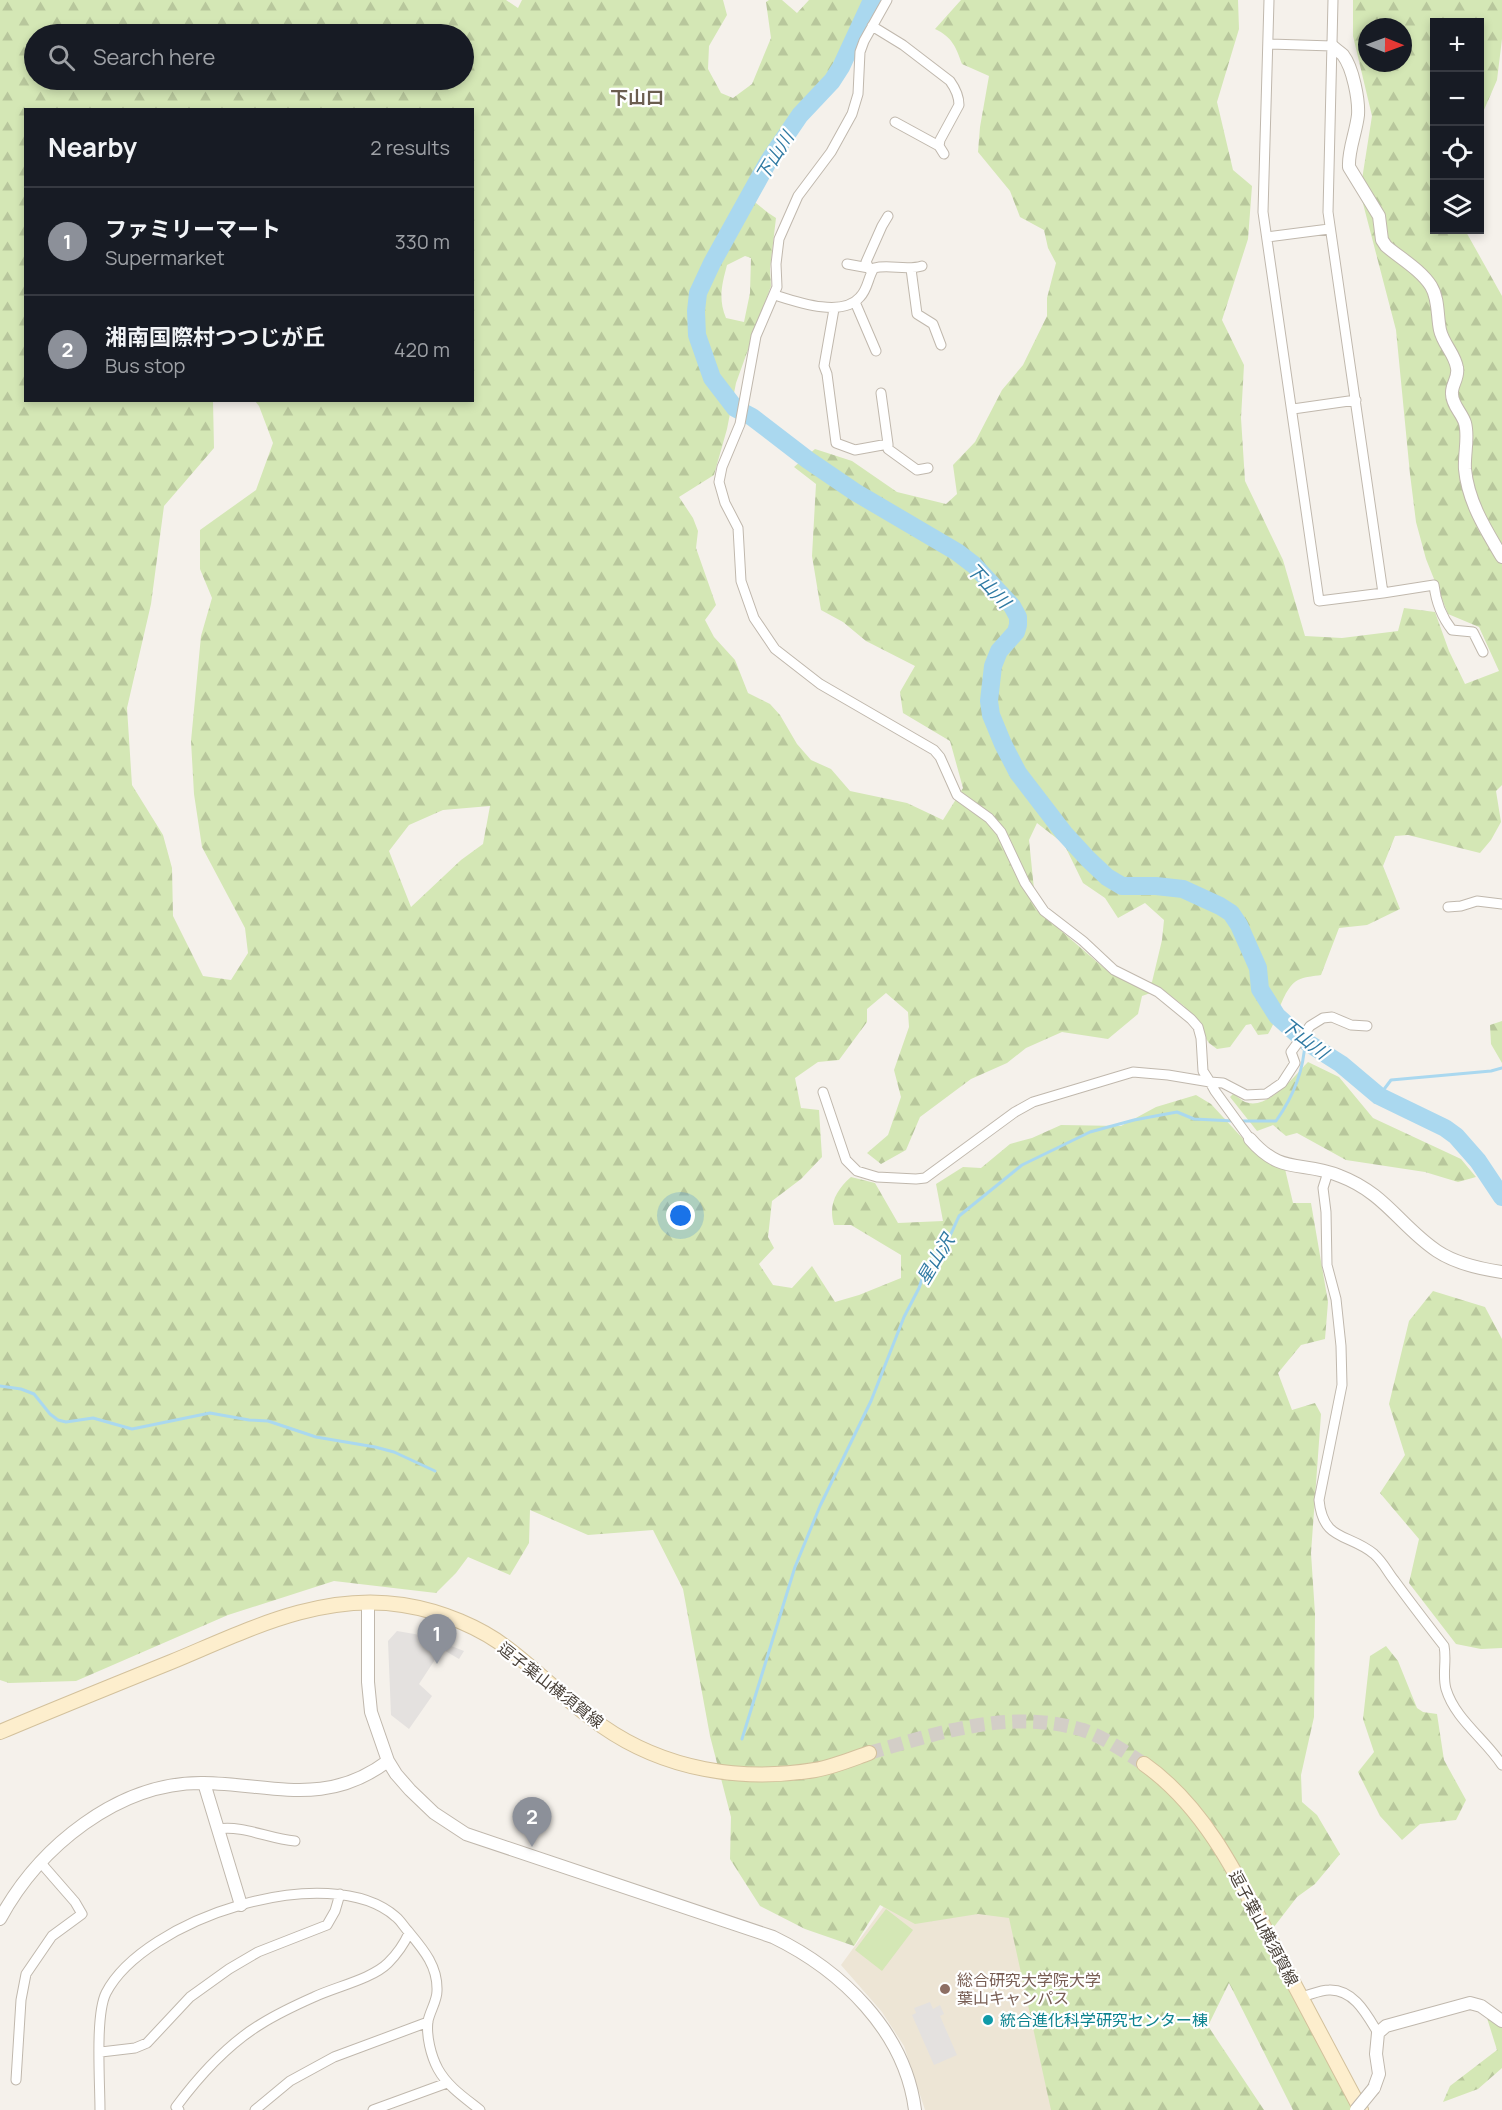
<!DOCTYPE html>
<meta charset="utf-8">
<style>
body{margin:0;font-family:Manrope,"Noto Sans JP",sans-serif;background:#20242c;color:#f1f3f6}
.controls{position:absolute;right:18px;top:18px;display:grid;overflow:hidden;border-radius:0px;box-shadow:0 3px 9px #0003}
.controls button{width:54px;height:54px;display:grid;place-items:center;padding:0;border:0;border-bottom:2px solid #363941;background:#171b24;color:#f1f3f6;font:30px sans-serif}
.compass{position:absolute;left:1358px;top:18px;width:54px;height:54px;border-radius:50%;background:#171b24;box-shadow:0 3px 9px #0003;rotate:91deg}
.you{position:absolute;left:681px;top:1216px;width:21px;height:21px;margin:-15px;border:4px solid #fff;border-radius:50%;background:#1a73e8;box-shadow:0 0 0 9px #1a73e833}
.badge{display:grid;place-items:center;width:39px;height:39px;border-radius:50%;background:#8c9099;color:#fff;font-size:20px;font-weight:700}
.pin{position:absolute;translate:-50% -50px;filter:drop-shadow(0 2px 3px #0008)}
.pin::after{content:'';position:absolute;top:32px;width:21px;height:18px;background:inherit;clip-path:polygon(0 0,100% 0,50% 100%)}
.list{margin:0;padding:0;list-style:none}
h2{display:flex;justify-content:space-between;align-items:center;height:78px;margin:0;padding:0 24px;font-size:26px}
h2 small{font-size:20px;font-weight:400;color:#9ea1a6}
.list li{display:grid;grid-template-columns:39px 1fr auto;gap:18px;align-items:center;box-sizing:border-box;height:108px;padding:0 24px;border-top:2px solid #363941}
.list b{display:block;font-size:22px;white-space:nowrap}
.list p{margin:0;font-size:20px;white-space:nowrap;color:#9ea1a6}
.list em{font-size:20px;font-style:normal;color:#9ea1a6}
.icon{flex:none;width:33px;height:33px;fill:none;stroke:currentColor;stroke-width:2;stroke-linecap:round;stroke-linejoin:round}
.map{position:relative;flex:none;width:1502px;height:2110px;overflow:hidden}
.search{position:absolute;background:#171b24;box-shadow:0 3px 9px #0003;left:24px;top:24px;width:450px;height:66px;display:flex;align-items:center;gap:15px;box-sizing:border-box;padding:0 21px;border-radius:33px;color:#9ea1a6;font-size:22px}
.panel{position:absolute;background:#171b24;box-shadow:0 3px 9px #0003;left:24px;top:108px;width:450px;height:294px;border-radius:0px}
.map>svg:first-child{display:block}
</style>
<div class="map">
<svg width="1502" height="2110" viewBox="0 0 1502 2110">
<defs>
<pattern id="forest-firs" width="22" height="20" patternUnits="userSpaceOnUse" patternTransform="scale(1.5)"><rect width="22" height="20" fill="#d4e7b5"/><path d="M5 1l3.5 6h-7zM16 11l3.5 6h-7z" fill="#b8c79c"/></pattern>
</defs>
<rect width="100%" height="100%" fill="#f5f1eb"/>
<!-- education -->
<path fill="#ede5d5" d="M 887,1902 L 1008,1902 L 1057,2110 L 925,2110 L 904,2046 L 882,2012 L 841,1965 Z"/>
<!-- green -->
<path fill="#d4e7b5" d="M 886,1909 L 913,1930 L 882,1971 L 855,1950 Z"/>
<!-- forest -->
<path fill="url(#forest-firs)" fill-rule="evenodd" d="M 0,0 L 506,0 L 518,8 L 522,0 L 723,0 L 727,15 L 709,46 L 708,69 L 721,93 L 733,98 L 752,84 L 771,38 L 766,2 L 769,0 L 782,0 L 797,13 L 809,0 L 868,0 L 829,75 L 780,133 L 746,195 C 756,203 765,211 776,218 L 770,269 L 771,286 L 736,383 L 727,429 L 714,475 L 679,497 L 693,518 L 698,531 L 696,548 L 716,605 L 705,620 L 714,637 L 735,660 L 748,693 L 770,704 L 780,715 L 797,744 L 811,760 L 831,769 L 850,791 L 907,803 L 943,820 L 963,788 L 950,741 L 903,713 L 900,692 L 915,666 L 866,641 L 843,622 L 821,610 L 812,556 L 816,484 L 794,467 L 815,449 L 852,461 L 897,492 L 946,504 L 957,494 L 953,465 L 975,442 L 1002,390 L 1023,365 L 1047,316 L 1047,298 L 1056,263 L 1048,248 L 1044,230 L 1020,217 L 1010,191 L 978,152 L 980,127 L 989,76 L 962,64 C 956,47 952,37 935,29 L 961,0 L 1238,0 L 1239,29 L 1217,102 L 1233,170 L 1252,186 L 1248,239 L 1222,320 L 1244,365 L 1241,418 L 1245,481 L 1283,560 L 1305,636 L 1342,638 L 1398,631 L 1404,608 L 1435,612 L 1449,651 L 1465,684 L 1499,671 L 1479,627 L 1448,614 L 1426,559 L 1416,522 L 1410,474 L 1396,330 L 1360,192 L 1372,116 L 1353,36 L 1353,0 L 1502,0 L 1502,39 L 1497,80 L 1480,119 L 1480,22 L 1434,22 L 1434,230 L 1465,230 L 1502,296 L 1502,785 L 1496,791 L 1501,822 L 1491,840 L 1480,853 L 1408,835 L 1395,836 L 1383,866 L 1400,909 L 1367,925 L 1339,928 L 1321,975 C 1314,976 1304,977 1298,980 C 1282,989 1278,1019 1268,1034 L 1258,1035 L 1251,1024 L 1246,1025 L 1230,1047 L 1217,1049 L 1209,1043 L 1184,1006 L 1162,989 L 1142,996 L 1138,1014 L 1108,1039 L 1062,1032 L 1026,1048 L 1007,1063 L 971,1079 L 920,1117 L 906,1150 L 881,1164 L 867,1153 L 888,1135 L 901,1097 L 894,1070 L 909,1027 L 908,1012 L 886,993 L 867,1009 L 867,1022 L 839,1060 L 818,1062 L 795,1078 L 801,1108 L 819,1110 L 822,1157 L 801,1179 L 772,1201 L 768,1237 L 774,1248 L 759,1264 L 773,1285 L 792,1288 L 812,1266 L 835,1302 L 859,1295 L 901,1278 L 901,1255 L 851,1225 L 834,1225 C 828,1205 836,1190 851,1177 L 875,1183 L 898,1223 L 943,1221 L 936,1184 L 963,1167 L 981,1168 L 1010,1144 L 1032,1138 L 1061,1125 L 1121,1126 L 1156,1107 L 1196,1095 L 1211,1104 L 1257,1154 L 1285,1169 L 1293,1203 L 1311,1203 L 1328,1302 L 1325,1339 L 1301,1345 L 1278,1373 L 1292,1410 L 1315,1403 L 1321,1414 L 1311,1553 L 1315,1614 L 1314,1717 L 1301,1775 L 1302,1802 L 1317,1815 L 1340,1854 L 1315,1884 L 1297,1897 L 1270,1932 L 1356,2110 L 1293,2110 L 1229,1983 L 1208,2026 L 1264,2110 L 1051,2110 L 1009,1918 L 978,1914 L 915,1924 L 880,1905 L 854,1946 L 805,1929 L 760,1906 L 730,1859 L 731,1817 L 710,1736 L 683,1589 L 653,1530 L 588,1535 L 530,1510 L 529,1543 L 510,1575 L 468,1557 L 456,1573 L 436,1593 L 334,1581 L 228,1615 L 76,1681 L 9,1683 L 0,1680 ZM 1367,27 L 1403,27 L 1403,63 L 1367,63 ZM 34,34 L 464,34 L 464,80 L 34,80 ZM 26,110 L 472,110 L 472,400 L 255,401 L 259,406 L 273,443 L 256,490 L 200,530 L 200,569 L 212,598 L 201,636 L 191,741 L 194,794 L 202,847 L 245,928 L 248,953 L 231,980 L 203,976 L 173,916 L 172,868 L 163,835 L 132,785 L 127,708 L 151,604 L 164,506 L 214,448 L 213,401 L 26,400 ZM 745,256 L 751,258 L 750,293 L 744,322 L 726,318 C 718,299 722,284 727,265 ZM 490,806 L 483,844 L 461,860 L 411,907 L 389,851 L 409,825 L 443,810 ZM 1037,823 L 1064,844 L 1083,883 L 1105,898 L 1118,918 L 1145,903 L 1164,920 L 1162,940 L 1152,982 L 1140,988 L 1104,968 L 1036,909 L 1029,840 Z
M 1502,1021 L 1502,1063 L 1491,1044 L 1490,1025 Z
M 1308,1062 L 1339,1077 L 1373,1118 L 1461,1159 L 1476,1177 L 1458,1182 L 1425,1172 L 1346,1160 L 1297,1133 L 1286,1136 L 1273,1125 L 1257,1131 L 1230,1097 L 1233,1094 C 1237,1096 1241,1100 1245,1102 C 1268,1111 1294,1076 1308,1062 Z
M 1433,1291 L 1485,1307 L 1502,1339 L 1502,1648 L 1481,1649 L 1456,1644 L 1409,1583 L 1419,1539 L 1380,1493 L 1405,1455 L 1389,1404 L 1409,1321 Z
M 1386,1646 L 1398,1661 L 1417,1708 L 1423,1712 L 1437,1714 L 1444,1760 L 1466,1800 L 1456,1820 L 1420,1824 L 1402,1840 L 1380,1816 L 1358,1772 L 1374,1752 L 1363,1719 L 1370,1656 Z
M 1487,2018 L 1502,2028 L 1502,2068 L 1478,2089 L 1443,2102 L 1450,2086 L 1497,2050 Z"/>
<!-- parking -->
<path fill="#e4e1df" d="M 397,1631 L 426,1636 L 464,1651 L 459,1659 L 442,1649 L 419,1684 L 432,1696 L 409,1729 L 391,1715 L 388,1641 Z
M 930,2002 L 933,2009 L 940,2005 L 944,2014 L 940,2016 L 957,2055 L 934,2065 L 912,2015 L 916,2013 L 914,2008 Z"/>
<g fill="none" stroke-linecap="round" stroke-linejoin="round">
<!-- stream -->
<path stroke="#aad8ef" stroke-width="3" d="M 1379,1096 L 1391,1080 L 1491,1071 L 1502,1068
M 1241,1121 L 1276,1121 C 1293,1097 1304,1071 1305,1041
M 0,1386 L 21,1389 L 34,1394 L 50,1414 L 58,1420 L 66,1422 L 93,1418 L 132,1429 L 210,1413 L 249,1420 L 268,1421 L 316,1437 L 375,1447 L 394,1452 L 435,1471
M 742,1739 L 795,1567 L 820,1506 L 871,1401 L 904,1317 L 919,1288 L 925,1270 L 948,1240 L 959,1216 L 1022,1165 L 1090,1132 L 1134,1120 L 1177,1112 L 1194,1119 L 1234,1121"/>
<!-- river -->
<path stroke="#aad8ef" stroke-width="18" d="M 872,0 L 841,67 L 832,81 L 800,115 L 768,162 L 712,263 L 698,293 L 696,311 L 697,335 L 712,378 L 735,408 L 752,417 L 808,460 L 855,492 L 957,552 L 974,565 L 1012,606 L 1018,617 L 1018,625 L 1016,632 L 999,651 L 993,666 L 989,701 L 991,715 L 1003,744 L 1018,773 L 1064,833 L 1088,859 L 1107,877 L 1122,886 L 1156,886 L 1183,889 L 1220,906 L 1231,913 L 1239,925 L 1258,968 L 1260,989 L 1277,1016 L 1305,1041 L 1341,1064 L 1379,1096 L 1445,1128 L 1456,1136 L 1478,1161 L 1502,1197"/>
<!-- secondary-tunnel -->
<path stroke="#d3cec7" stroke-width="14" stroke-dasharray="14 7" stroke-linecap="butt" d="M 869,1753 C 938,1733 1011,1708 1083,1730 C 1104,1737 1125,1752 1144,1764"/>
<!-- minor casing -->
<g stroke="#c0b8ad" stroke-width="11">
<path id="minor" d="M 887,0 L 864,41 L 860,52 L 858,94 L 852,114 L 831,152 L 798,196 L 779,239 L 776,264 L 777,287 L 756,336 L 740,424 L 722,467 L 719,482 L 725,503 L 738,528 L 741,581 L 754,618 L 775,649 L 820,684 L 934,750 L 940,757 L 957,795 L 989,818 L 1001,832 L 1025,883 L 1044,911 L 1083,941 L 1114,970 L 1158,992 L 1191,1019 L 1198,1027 L 1201,1038 L 1203,1071 L 1210,1082 L 1223,1083 L 1246,1095 L 1266,1094 L 1282,1083 L 1295,1063 L 1291,1052 L 1310,1026 L 1323,1018 L 1332,1017 L 1351,1025 L 1367,1026
M 1269,0 L 1263,212 L 1319,601 L 1383,593 L 1328,212 L 1333,0
M 872,26 L 903,45 L 950,81 C 955,88 959,96 959,105 L 940,140 L 939,146 L 944,154
M 1268,44 L 1332,46
M 895,122 L 939,146
M 1267,237 L 1329,229
M 847,264 L 869,268
M 911,269 L 917,314 L 933,324 L 941,345
M 871,272 L 866,262 L 882,226 L 888,216
M 775,295 C 797,302 842,318 860,297 C 868,289 868,277 874,268 C 890,264 906,271 922,266
M 855,302 L 876,351
M 834,309 L 824,366 L 827,374 L 836,443 L 855,450 L 888,444 L 881,393
M 1293,409 L 1356,400
M 888,444 L 888,449 L 917,470 L 928,468
M 1383,593 L 1434,585 C 1436,603 1441,616 1452,630 L 1473,632 L 1483,652
M 1448,907 L 1461,906 L 1477,901 L 1502,904
M 823,1092 L 846,1160 L 857,1171 L 877,1177 L 916,1179 L 925,1178 L 1015,1112 L 1033,1102 L 1133,1072 L 1168,1075 L 1210,1082 L 1215,1091 L 1250,1139
M 1328,1172 L 1323,1188 L 1326,1212 L 1327,1265 L 1336,1299 L 1341,1346 L 1342,1385 L 1319,1500 C 1323,1542 1349,1533 1374,1554 C 1383,1562 1387,1571 1394,1580 C 1410,1602 1427,1624 1444,1646 C 1447,1660 1442,1675 1446,1689 C 1455,1719 1485,1739 1502,1765
M 218,1829 C 243,1825 269,1839 295,1841
M 1301,1997 C 1310,1995 1320,1990 1329,1990 C 1354,1989 1367,2015 1378,2033
M 101,2052 L 135,2048 L 147,2043 L 190,1997 L 229,1969 L 258,1952 L 327,1925 L 335,1911 L 340,1894
M 16,2080 L 21,2000 L 26,1974 L 52,1936 L 82,1914 L 75,1902 L 41,1863
M 100,2110 C 100,2082 95,2015 106,1993 C 144,1919 329,1858 396,1917 C 401,1921 404,1927 408,1931 C 423,1949 438,1966 437,1991 C 437,2001 430,2011 428,2021 C 426,2036 431,2056 438,2069 C 448,2087 465,2098 480,2110
M 179,2110 L 176,2107 C 199,2076 228,2044 261,2024 C 277,2014 296,2005 314,1997 C 335,1987 372,1979 388,1963 C 397,1954 404,1944 409,1933
M 255,2110 L 290,2081 L 334,2057 L 428,2022
M 373,2110 L 447,2083"/>
</g>
<!-- tertiary casing -->
<g stroke="#c0b8ad" stroke-width="14">
<path id="tertiary" d="M 1332,46 C 1335,49 1340,52 1343,55 C 1353,68 1359,100 1358,115 C 1356,133 1348,150 1349,167 L 1379,216 L 1382,240 L 1386,246 C 1400,258 1421,270 1431,286 C 1439,299 1437,316 1440,330 C 1443,344 1455,354 1457,368 C 1459,378 1451,385 1452,394 C 1452,405 1462,413 1465,423 C 1469,437 1464,454 1465,469 C 1468,502 1486,530 1502,557
M 1250,1139 C 1282,1176 1301,1160 1340,1176 C 1385,1193 1401,1227 1437,1251 C 1455,1263 1481,1269 1502,1272
M 368,1603 L 368,1682 L 371,1712 L 388,1761 L 396,1774 L 410,1790 L 434,1813 L 466,1834 L 773,1937 C 841,1970 905,2031 915,2110
M 204,1783 L 241,1905
M 0,1919 C 39,1847 118,1782 203,1783 C 273,1784 325,1808 388,1761
M 1374,2088 L 1379,2074 L 1376,2054 L 1378,2033 L 1386,2026 L 1470,2003 L 1481,2006 L 1502,2021"/>
</g>
<!-- secondary casing -->
<g stroke="#d3c19c" stroke-width="16">
<path id="secondary" d="M 0,1732 C 57,1708 114,1685 171,1662 C 246,1631 320,1592 403,1605 C 441,1611 481,1627 511,1651 C 542,1675 570,1704 602,1726 C 665,1770 741,1782 815,1770 C 833,1767 852,1759 869,1753
M 1144,1764 C 1208,1809 1242,1885 1277,1952 C 1305,2005 1333,2057 1361,2110"/>
</g>
<!-- minor -->
<use href="#minor" stroke="#fff" stroke-width="9"/>
<!-- tertiary -->
<use href="#tertiary" stroke="#fff" stroke-width="12"/>
<!-- secondary -->
<use href="#secondary" stroke="#fdeecd" stroke-width="14"/>
<!-- tertiary-bridge casing -->
<g stroke="#c0b8ad" stroke-width="14" stroke-linecap="butt">
<path id="tertiary-bridge" d="M 1356,2110 L 1374,2088"/>
</g>
<!-- tertiary-bridge -->
<use href="#tertiary-bridge" stroke="#fff" stroke-width="12"/>
</g>
<!-- markers -->
<circle fill="#8d6e63" stroke="#fff" stroke-width="2" cx="945" cy="1989" r="6"/>
<circle fill="#0f9aa8" stroke="#fff" stroke-width="2" cx="988" cy="2020" r="6"/>
<g text-anchor="middle" dominant-baseline="central" stroke-width="4.5" stroke-linejoin="round" paint-order="stroke">
<!-- street labels -->
<g font-size="16" fill="#494139" stroke="#fff">
<text transform="translate(551 1685) rotate(38)">逗子葉山横須賀線</text>
<text transform="translate(1264 1928) rotate(62)">逗子葉山横須賀線</text>
</g>
<!-- education labels -->
<g font-size="16" fill="#785e54" stroke="#fff" text-anchor="start">
<text x="957" y="1980">総合研究大学院大学<tspan x="957" dy="18">葉山キャンパス</tspan></text>
</g>
<!-- culture labels -->
<g font-size="16" fill="#0d838f" stroke="#fff" text-anchor="start">
<text x="1000" y="2020">統合進化科学研究センター棟</text>
</g>
<!-- neighbourhood labels -->
<g font-size="18" font-weight="bold" fill="#6b5e50" stroke="#fff">
<text x="637" y="97">下山口</text>
</g>
<!-- water labels -->
<g font-size="18" font-style="italic" fill="#307aa3" stroke="#fff">
<text transform="translate(774 156) rotate(-58)">下山川</text>
<text transform="translate(989 585) rotate(47)">下山川</text>
<text transform="translate(1305 1038) rotate(38)">下山川</text>
<text transform="translate(935 1259) rotate(-59)">星山沢</text>
</g>
</g>
</svg>
<div class="controls">
<button>+</button>
<button>−</button>
<button><svg class="icon" aria-label="locate" viewBox="0 0 24 24"><circle cx="12" cy="12" r="6"/><path d="M12 2v4M12 18v4M2 12h4M18 12h4"/></svg></button>
<button><svg class="icon" aria-label="layers" viewBox="0 0 24 24"><path d="M12 4l9 5-9 5-9-5zM3 14l9 5 9-5"/></svg></button>
</div>
<svg class="compass" viewBox="-18 -18 36 36"><path d="M0-13l5 13h-10z" fill="#e53935"/><path d="M0 13l5-13h-10z" fill="#9ea1a6"/></svg>
<div class="you"></div>
<div class="pin badge" style="left:437px;top:1664px">1</div>
<div class="pin badge" style="left:532px;top:1847px">2</div>
<div class="search"><svg class="icon" aria-label="search" viewBox="0 0 24 24"><circle cx="10" cy="10" r="6"/><path d="M15 15l6 6"/></svg>Search here</div>
<section class="panel">
<h2>Nearby<small>2 results</small></h2>
<ul class="list">
<li><span class="badge">1</span><div><b>ファミリーマート</b><p>Supermarket</p></div><em>330 m</em></li>
<li><span class="badge">2</span><div><b>湘南国際村つつじが丘</b><p>Bus stop</p></div><em>420 m</em></li>
</ul>
</section>
</div>
